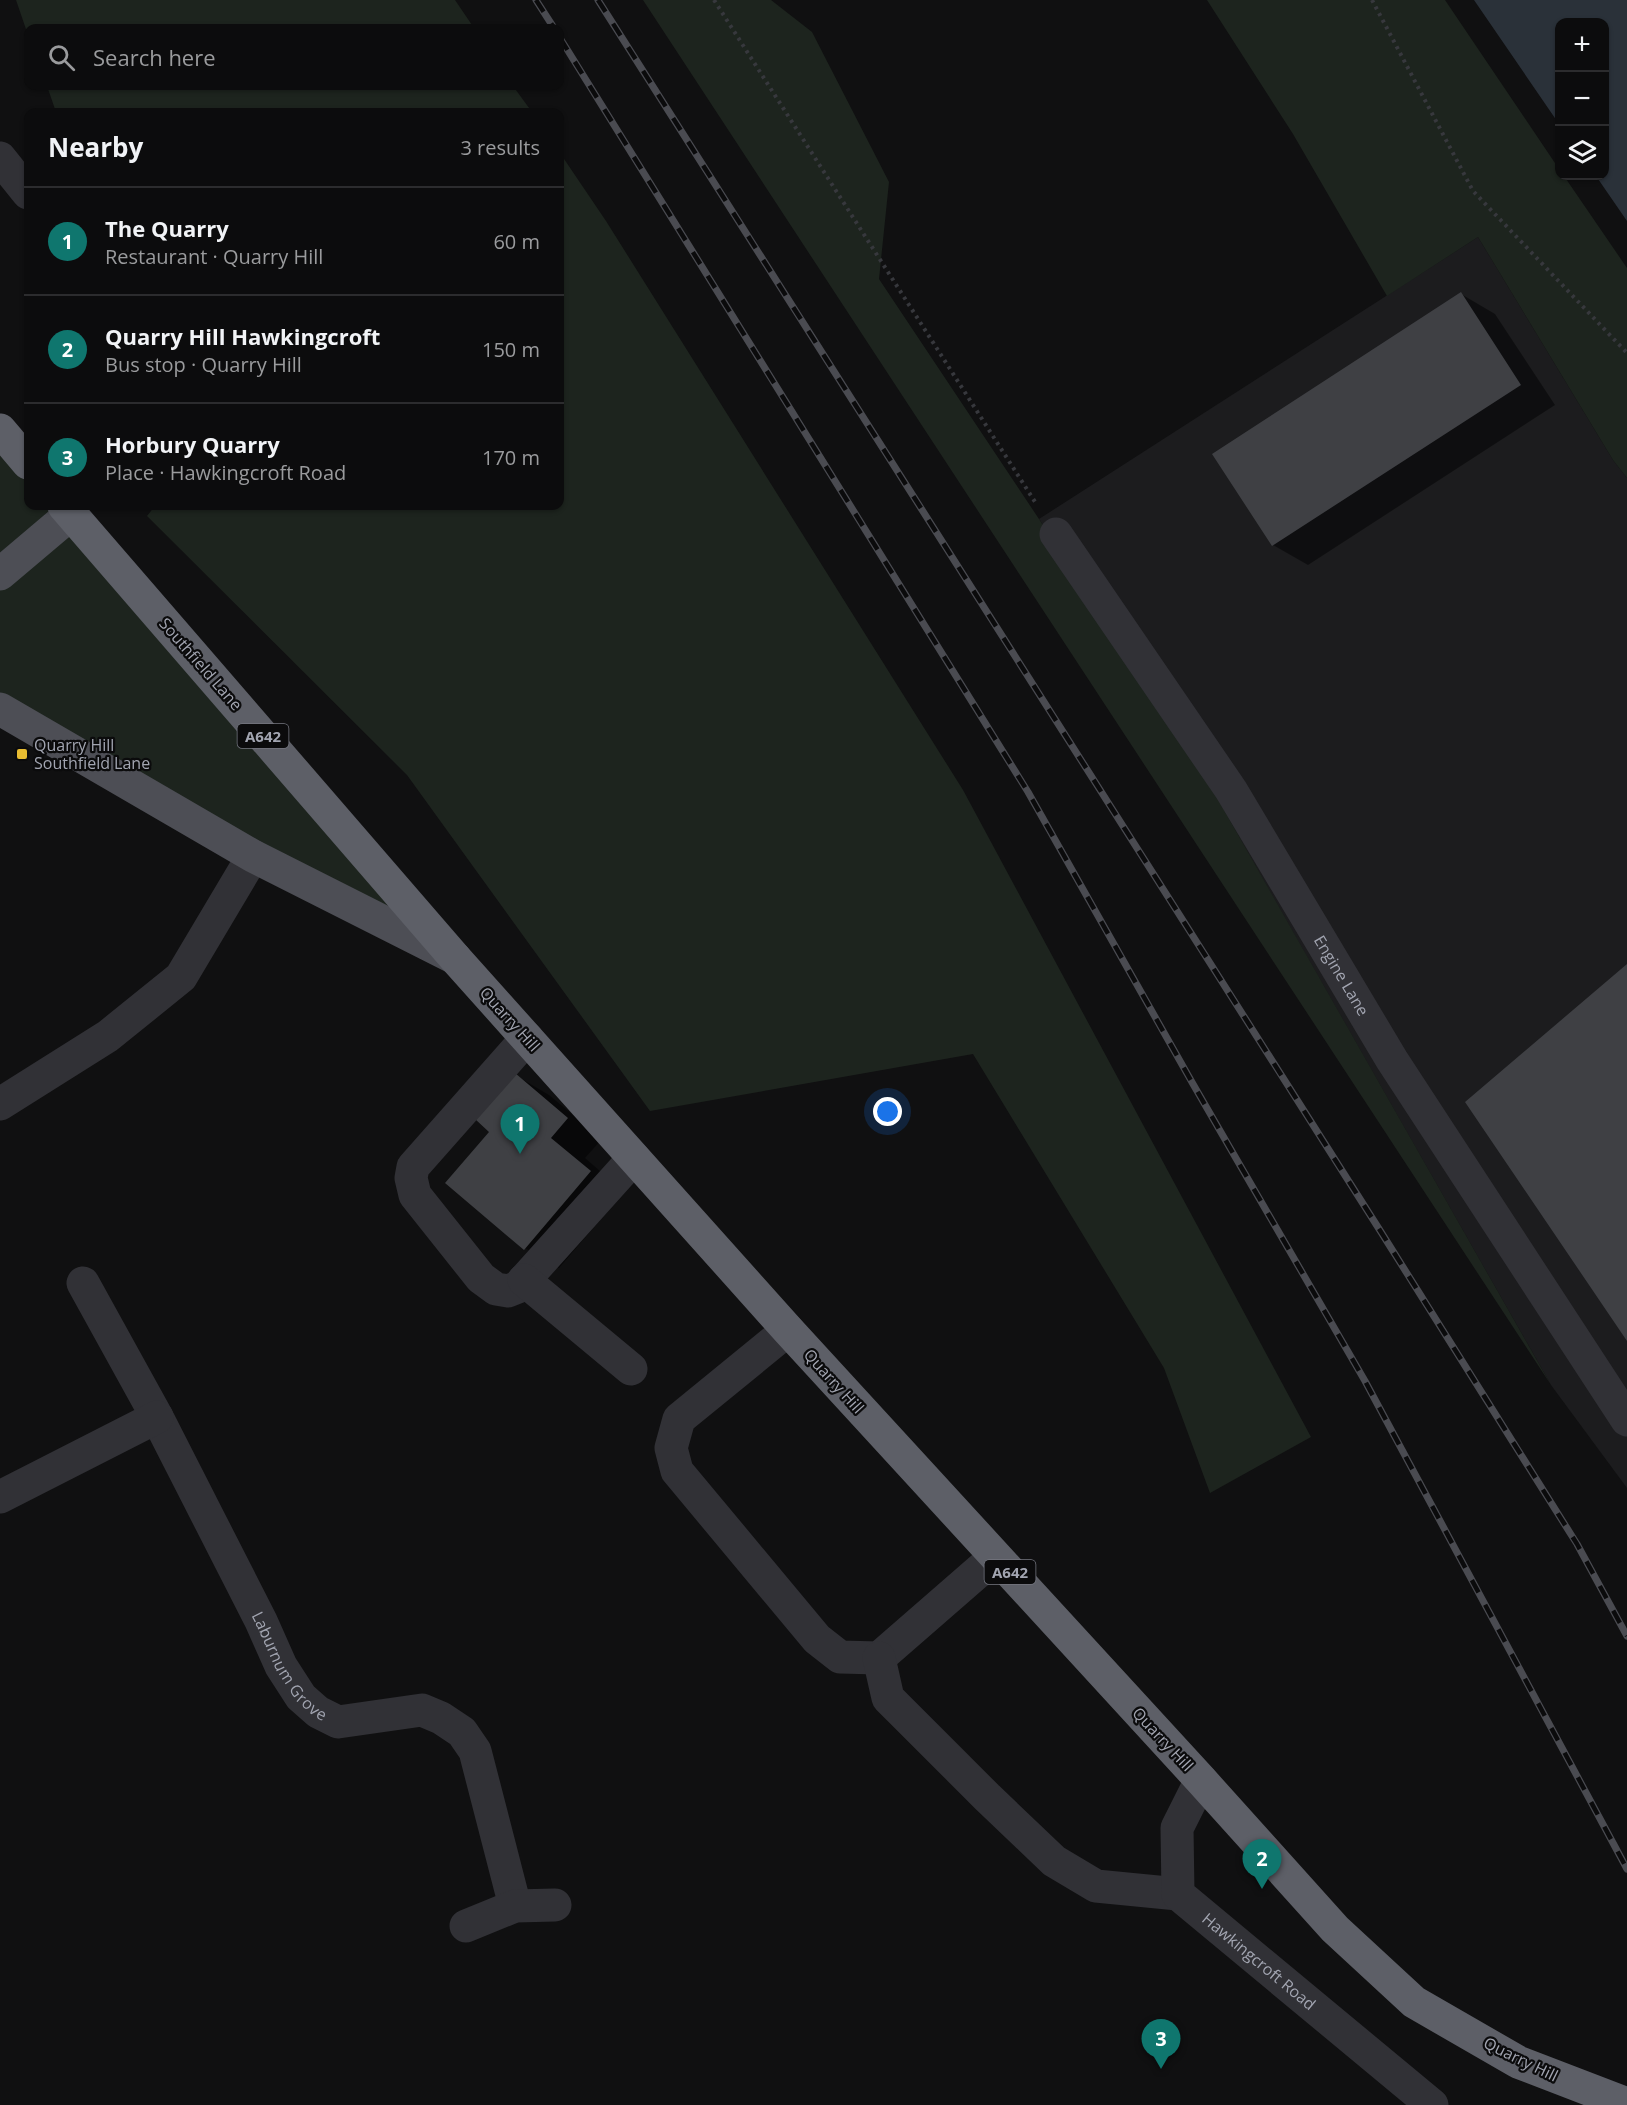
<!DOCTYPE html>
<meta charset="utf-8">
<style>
body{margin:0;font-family:"Open Sans",sans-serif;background:#1a1a1b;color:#f1f3f6}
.controls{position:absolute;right:18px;top:18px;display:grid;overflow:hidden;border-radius:12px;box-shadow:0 2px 4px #0004}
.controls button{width:54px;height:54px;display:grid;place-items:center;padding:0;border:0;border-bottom:2px solid #2c2c2e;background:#0c0c0d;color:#f1f3f6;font:30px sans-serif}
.you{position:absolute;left:888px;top:1112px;width:21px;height:21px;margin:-15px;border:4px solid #fff;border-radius:50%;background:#1a73e8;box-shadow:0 0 0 9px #1a73e833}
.badge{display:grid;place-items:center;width:39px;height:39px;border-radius:50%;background:#0f766e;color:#fff;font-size:20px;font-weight:700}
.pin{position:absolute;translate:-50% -50px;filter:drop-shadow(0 2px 3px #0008)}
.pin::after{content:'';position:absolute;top:32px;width:21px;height:18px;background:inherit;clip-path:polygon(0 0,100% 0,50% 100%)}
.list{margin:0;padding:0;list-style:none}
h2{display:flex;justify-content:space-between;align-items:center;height:78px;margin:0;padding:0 24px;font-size:26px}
h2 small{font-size:20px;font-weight:400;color:#9a9b9d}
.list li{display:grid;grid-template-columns:39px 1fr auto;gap:18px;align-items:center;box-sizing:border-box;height:108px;padding:0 24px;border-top:2px solid #2c2c2e}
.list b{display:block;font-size:22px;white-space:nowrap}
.list p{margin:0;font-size:20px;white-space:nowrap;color:#9a9b9d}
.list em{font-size:20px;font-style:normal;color:#9a9b9d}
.icon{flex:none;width:33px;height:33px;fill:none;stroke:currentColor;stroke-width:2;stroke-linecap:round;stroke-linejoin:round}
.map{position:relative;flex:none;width:1627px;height:2105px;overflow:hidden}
.search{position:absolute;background:#0c0c0d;box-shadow:0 2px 4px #0004;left:24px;top:24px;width:540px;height:66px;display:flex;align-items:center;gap:15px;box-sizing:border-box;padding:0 21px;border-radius:12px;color:#9a9b9d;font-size:22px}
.panel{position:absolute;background:#0c0c0d;box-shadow:0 2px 4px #0004;left:24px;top:108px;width:540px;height:402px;border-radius:12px}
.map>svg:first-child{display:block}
</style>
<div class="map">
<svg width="1627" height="2105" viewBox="0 0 1627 2105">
<rect width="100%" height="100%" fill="#101011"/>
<!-- built -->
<path fill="#1c1c1e" d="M 1478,237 L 1613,460 L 1627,478 L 1627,1488 L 1551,1385 L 1216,797 L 1039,519 Z"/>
<!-- green -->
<path fill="#1d241e" d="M 16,0 L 455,0 L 474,28 L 28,28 L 28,35 Z
M 643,0 L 771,0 L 812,32 L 889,182 L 879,279 L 1039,519 L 1216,796 L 1551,1385 Z
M 1207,0 L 1445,0 L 1559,169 L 1560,176 L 1564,176 L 1627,268 L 1627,478 L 1613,460 L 1478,237 L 1387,296 L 1293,134 Z
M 47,86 L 513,86 L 532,112 L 56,112 Z
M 560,153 L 606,221 L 963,790 L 1311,1437 L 1210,1493 L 1164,1368 L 973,1054 L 650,1111 L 407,775 L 147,516 L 155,506 L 560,506 Z
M 0,430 L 28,463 L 28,506 L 64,506 L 455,958 L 0,709 Z"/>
<!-- water -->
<path fill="#2a3139" d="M 1474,0 L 1627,0 L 1627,221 L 1596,176 L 1604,176 L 1604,22 L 1560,22 L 1559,124 Z"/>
<!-- shadow -->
<path fill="#0007" d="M 1461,294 L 1495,314 L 1555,405 L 1308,565 L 1273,545 L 1214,454 Z
M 515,1075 L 549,1095 L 602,1139 L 585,1158 L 624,1192 L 559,1268 L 525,1248 L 491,1132 Z"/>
<!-- building -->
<path fill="#3f4044" d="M 1461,292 L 1521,385 L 1272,546 L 1212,454 Z
M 1627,964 L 1627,1341 L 1465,1102 Z
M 515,1073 L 568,1118 L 551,1138 L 591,1171 L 524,1250 L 445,1183 L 489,1132 L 475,1119 Z"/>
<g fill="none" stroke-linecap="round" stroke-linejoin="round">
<!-- path -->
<path stroke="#37383d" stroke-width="4" stroke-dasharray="3 4.5" stroke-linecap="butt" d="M 714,0 L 1037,505
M 1372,0 L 1473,191 L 1627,353"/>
<!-- minor -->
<g stroke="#313136" stroke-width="33">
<path d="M 0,158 L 28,193"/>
<path id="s1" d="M 1056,534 L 1231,790 L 1392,1060 L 1627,1420"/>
<path d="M 527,1038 L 413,1167 L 411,1178 L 415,1195 L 481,1278 L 496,1289 L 508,1291 L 518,1287 L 634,1158"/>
<path d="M 0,1104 L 108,1036 L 181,977 L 253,856"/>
<path d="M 524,1280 L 631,1369"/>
<path id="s2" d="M 83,1283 L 157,1417 L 261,1621 L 281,1666 L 301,1697 L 318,1712 L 338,1722 L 422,1710 L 441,1718 L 462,1732 L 475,1751 L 515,1906"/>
<path d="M 788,1330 L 679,1419 L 671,1448 L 677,1471 L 817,1639 L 840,1657 L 879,1658 L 995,1557"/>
<path d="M 0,1497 L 157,1417"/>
<path d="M 879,1658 L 888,1698 L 987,1797 L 1054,1861 L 1096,1886 L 1178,1894"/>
<path id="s3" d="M 1201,1780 L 1177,1828 L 1178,1894 L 1432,2105"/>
<path d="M 466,1926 L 515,1906 L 555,1905"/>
</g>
<!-- major -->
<path stroke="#4d4e55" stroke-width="33" d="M 0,574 L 71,514
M 0,709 L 253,856 L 455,958"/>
<!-- highway -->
<path stroke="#5d5f67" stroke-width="33" d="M 0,430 L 28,463
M 64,506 L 455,958 L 788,1330 L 1201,1780 L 1335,1929 L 1414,2002 L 1518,2062 L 1627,2104"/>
<!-- rail casing -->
<g stroke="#4a4b51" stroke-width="7">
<path id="rail" d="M 536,0 L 554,28
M 598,0 L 1381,1232 L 1577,1544 L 1627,1636
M 560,38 L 1028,792 L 1193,1084 L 1365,1381 L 1627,1869"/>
</g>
<!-- rail -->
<use href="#rail" stroke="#0b0b0c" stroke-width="4.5" stroke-dasharray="14" stroke-linecap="butt"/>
</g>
<!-- markers -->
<rect fill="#e8bc31" stroke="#0b0b0c" stroke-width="2" x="16" y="748" width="12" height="12" rx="3"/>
<g text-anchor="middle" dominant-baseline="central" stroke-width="4.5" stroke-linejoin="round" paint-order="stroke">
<!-- shield labels -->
<g fill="#0b0b0c" stroke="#757780" stroke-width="1.5">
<rect x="237.5" y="724" width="51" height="24" rx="4.5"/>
<rect x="984.5" y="1560" width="51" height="24" rx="4.5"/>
</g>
<g font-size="15" font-weight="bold" fill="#a2a5b1">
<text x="263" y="736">A642</text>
<text x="1010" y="1572">A642</text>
</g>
<!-- street labels -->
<g font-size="16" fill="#a2a5b1" stroke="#0b0b0c">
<text transform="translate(201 664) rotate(49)">Southfield Lane</text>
<text stroke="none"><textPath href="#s1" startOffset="526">Engine Lane</textPath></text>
<text transform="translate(510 1019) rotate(48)">Quarry Hill</text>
<text transform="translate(834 1381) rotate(48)">Quarry Hill</text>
<text stroke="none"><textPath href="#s2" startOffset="436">Laburnum Grove</textPath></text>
<text transform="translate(1163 1739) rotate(47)">Quarry Hill</text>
<text stroke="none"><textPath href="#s3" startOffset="225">Hawkingcroft Road</textPath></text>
<text transform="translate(1521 2059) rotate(26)">Quarry Hill</text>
</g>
<!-- poi labels -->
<g font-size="16" fill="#a2a5b1" stroke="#0b0b0c" text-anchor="start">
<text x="34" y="745">Quarry Hill<tspan x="34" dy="18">Southfield Lane</tspan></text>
</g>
</g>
</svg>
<div class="controls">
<button>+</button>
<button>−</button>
<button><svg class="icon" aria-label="layers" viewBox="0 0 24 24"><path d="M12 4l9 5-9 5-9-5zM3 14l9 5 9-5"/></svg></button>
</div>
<div class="you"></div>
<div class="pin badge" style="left:520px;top:1154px">1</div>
<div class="pin badge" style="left:1262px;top:1889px">2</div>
<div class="pin badge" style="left:1161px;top:2069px">3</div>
<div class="search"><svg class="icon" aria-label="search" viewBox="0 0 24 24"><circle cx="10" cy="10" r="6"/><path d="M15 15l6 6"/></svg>Search here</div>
<section class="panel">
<h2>Nearby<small>3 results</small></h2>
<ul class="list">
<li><span class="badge">1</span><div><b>The Quarry</b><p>Restaurant · Quarry Hill</p></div><em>60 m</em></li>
<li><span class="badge">2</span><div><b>Quarry Hill Hawkingcroft</b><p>Bus stop · Quarry Hill</p></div><em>150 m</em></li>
<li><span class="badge">3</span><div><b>Horbury Quarry</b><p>Place · Hawkingcroft Road</p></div><em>170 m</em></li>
</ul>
</section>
</div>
